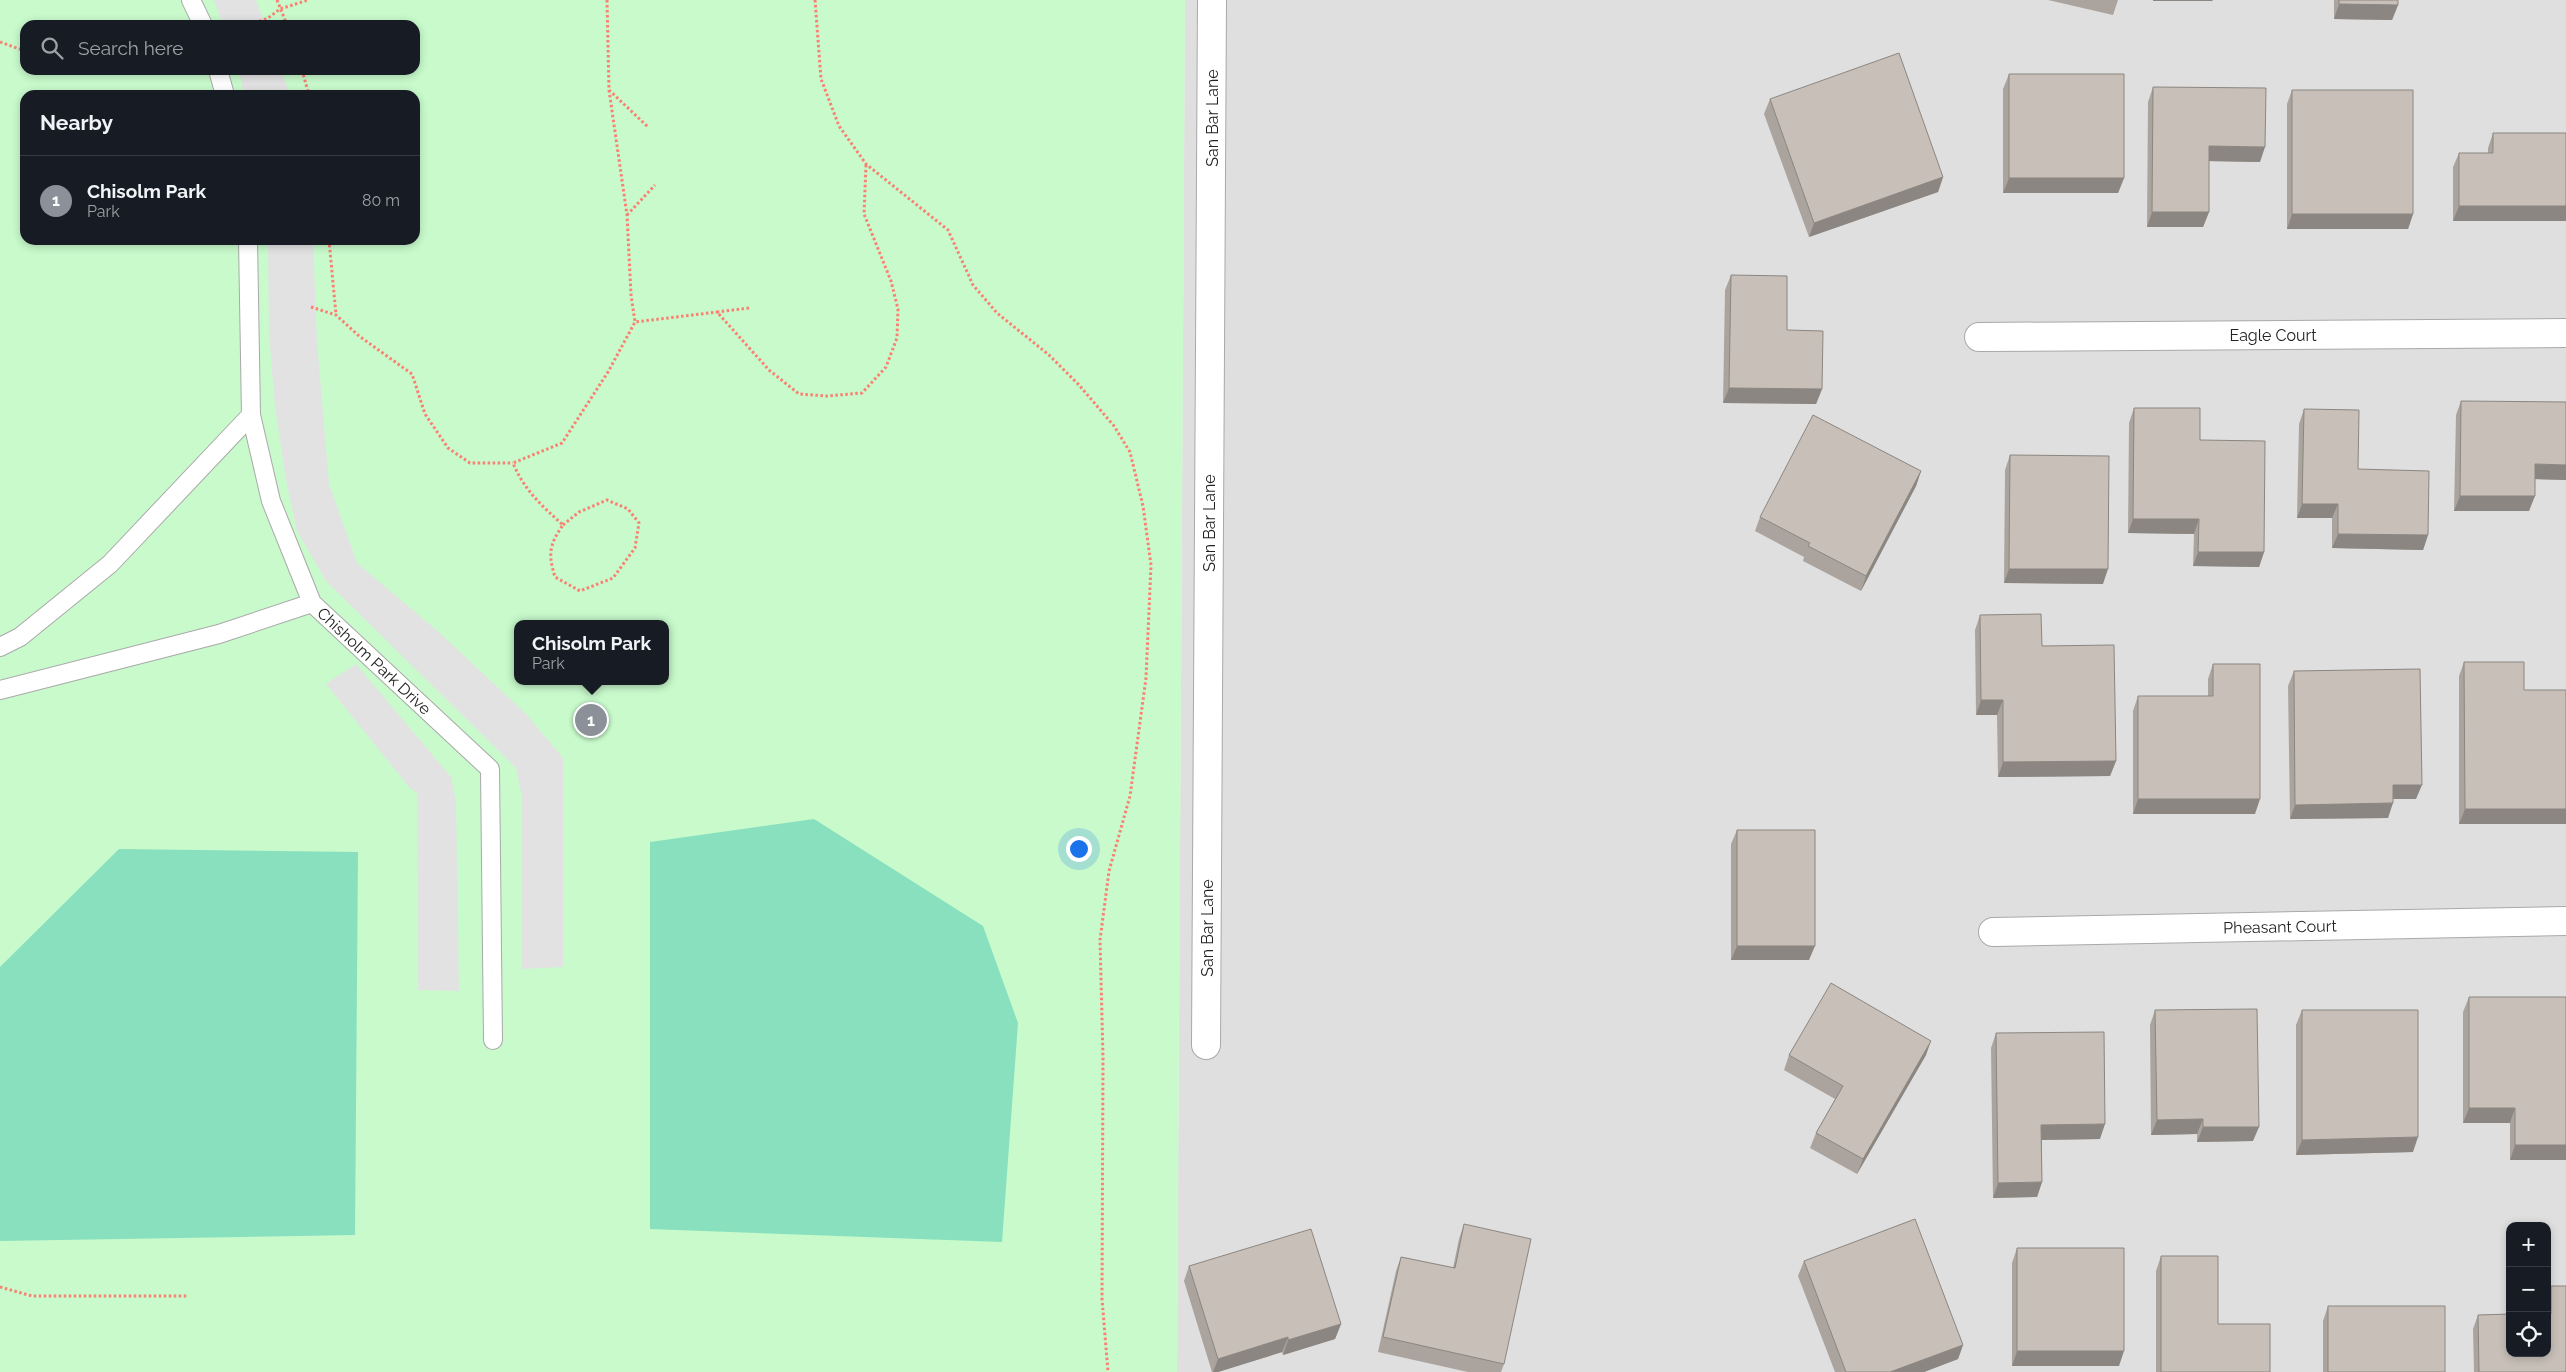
<!DOCTYPE html>
<meta charset="utf-8">
<style>
body{margin:0;font-family:Raleway,sans-serif;background:#20242c;color:#f1f3f6}
.controls{position:absolute;right:15px;bottom:15px;display:grid;overflow:hidden;border-radius:10px;box-shadow:0 2px 8px #0003}
.controls button{width:45px;height:45px;display:grid;place-items:center;padding:0;border:0;border-bottom:1px solid #363941;background:#171b24;color:#f1f3f6;font:25px sans-serif}
.you{position:absolute;left:1078px;top:848px;width:18px;height:18px;margin:-12px;border:4px solid #fff;border-radius:50%;background:#1a73e8;box-shadow:0 0 0 8px #1a73e833}
.badge{display:grid;place-items:center;width:32px;height:32px;border-radius:50%;background:#8c9099;color:#fff;font-size:16px;font-weight:700}
.pin{position:absolute;translate:-50% -50%;border:2px solid #fff;box-shadow:0 1px 5px #0006}
.popup{position:absolute;left:514px;top:620px;width:155px;height:65px;box-sizing:border-box;display:grid;place-content:center;border-radius:10px;background:#171b24;filter:drop-shadow(0 1px 4px #0005);font-size:16px;white-space:nowrap;color:#9ea1a6}
.popup b{font-size:19px;color:#f1f3f6}
.popup::after{content:'';position:absolute;left:50%;top:100%;margin-left:-10px;border:10px solid transparent;border-top-color:#171b24}
.list{margin:0;padding:0;list-style:none}
h2{display:flex;justify-content:space-between;align-items:center;height:65px;margin:0;padding:0 20px;font-size:21px}
h2 small{font-size:16px;font-weight:400;color:#9ea1a6}
.list li{display:grid;grid-template-columns:32px 1fr auto;gap:15px;align-items:center;box-sizing:border-box;height:90px;padding:0 20px;border-top:1px solid #363941}
.list b{display:block;font-size:19px;white-space:nowrap}
.list p{margin:0;font-size:16px;white-space:nowrap;color:#9ea1a6}
.list em{font-size:16px;font-style:normal;color:#9ea1a6}
.icon{flex:none;width:28px;height:28px;fill:none;stroke:currentColor;stroke-width:2;stroke-linecap:round;stroke-linejoin:round}
.map{position:relative;flex:none;width:2566px;height:1372px;overflow:hidden}
.search{position:absolute;background:#171b24;box-shadow:0 2px 8px #0003;left:20px;top:20px;width:400px;height:55px;display:flex;align-items:center;gap:12px;box-sizing:border-box;padding:0 18px;border-radius:15px;color:#9ea1a6;font-size:19px}
.panel{position:absolute;background:#171b24;box-shadow:0 2px 8px #0003;left:20px;top:90px;width:400px;height:155px;border-radius:15px}
.map>svg:first-child{display:block}
</style>
<div class="map">
<svg width="2566" height="1372" viewBox="0 0 2566 1372">
<rect width="100%" height="100%" fill="#f2efe9"/>
<!-- residential -->
<path fill="#e0dfdf" fill-rule="evenodd" d="M 1185,0 L 2566,0 L 2566,1372 L 1177,1372 ZM 2510,1226 L 2547,1226 L 2547,1353 L 2510,1353 Z"/>
<!-- park -->
<path fill="#c8facc" fill-rule="evenodd" d="M 0,0 L 1185,0 L 1177,1372 L 0,1372 ZM 25,25 L 415,25 L 415,70 L 25,70 ZM 25,95 L 415,95 L 415,240 L 25,240 ZM 517,624 L 665,624 L 665,681 L 517,681 Z"/>
<!-- pitch -->
<path fill="#88e0be" d="M 814,819 L 983,926 L 1018,1023 L 1002,1242 L 650,1229 L 650,842 Z
M 119,849 L 358,852 L 355,1235 L 0,1241 L 0,967 Z"/>
<!-- parking -->
<path fill="#e2e2e2" d="M 214,0 L 256,0 L 265,25 L 223,25 Z
M 239,70 L 281,70 L 290,95 L 244,95 Z
M 268,240 L 313,240 L 317,342 L 329,484 L 357,563 L 441,634 L 526,714 L 563,758 L 563,967 L 522,969 L 522,797 L 516,768 L 326,581 L 297,531 L 286,480 L 275,407 L 269,334 Z
M 356,664 L 451,777 L 456,801 L 459,991 L 418,990 L 417,793 L 409,787 L 326,684 Z"/>
<g fill="none" stroke-linecap="round" stroke-linejoin="round">
<!-- lane casing -->
<g stroke="#a9a9a9" stroke-width="20">
<path id="lane" d="M 191,0 L 203,25
M 218,70 L 225,95
M 248,240 L 251,415 L 271,501 L 312,603 L 490,769 L 493,1040
M 0,647 L 20,637 L 110,564 L 251,415
M 0,690 L 219,634 L 312,603"/>
</g>
<!-- street casing -->
<g stroke="#a9a9a9" stroke-width="30">
<path id="street" d="M 1979,337 L 2566,333
M 1993,932 L 2566,921
M 1206,1045 L 1212,0"/>
</g>
<!-- path -->
<path stroke="#fa8072" stroke-width="3" stroke-dasharray="2.5 2.5" stroke-linecap="butt" d="M 277,0 L 287,25
M 607,0 L 609,90 L 627,215 L 631,295 L 635,322
M 815,0 L 821,79 L 839,126 L 866,164 L 948,230 L 973,285 L 997,313 L 1049,355 L 1079,385 L 1114,426 L 1130,452 L 1143,506 L 1151,565 L 1146,678 L 1130,796 L 1109,871 L 1100,940 L 1103,1058 L 1102,1299 L 1108,1372
M 250,25 L 268,18 L 280,9 L 308,0
M 0,42 L 25,51
M 302,70 L 309,95
M 609,90 L 648,127
M 627,215 L 655,185
M 329,240 L 336,315
M 311,307 L 336,315 L 359,336 L 412,374 L 425,414 L 448,448 L 470,463 L 513,463
M 749,308 L 717,312 L 769,370 L 799,394 L 827,396 L 862,393 L 886,367 L 897,338 L 898,309 L 891,281 L 864,214 L 866,165
M 563,525 L 579,512 L 607,500 L 628,509 L 639,523 L 635,548 L 613,578 L 580,591 L 555,577 C 548,554 549,545 563,525 C 542,506 524,490 513,463 L 562,443 L 608,372 L 635,322 L 717,312
M 0,1287 L 32,1296 L 188,1296"/>
<!-- lane -->
<use href="#lane" stroke="#fff" stroke-width="18"/>
<!-- street -->
<use href="#street" stroke="#fff" stroke-width="28"/>
</g>
<!-- wall -->
<path fill="#aba49e" d="M 2048,0 L 2118,0 L 2113,15 Z
M 2334,0 L 2398,0 L 2398,5 L 2392,20 L 2334,19 Z
M 2009,74 L 2124,178 L 2118,193 L 2003,193 L 2003,89 Z
M 2153,87 L 2260,162 L 2209,161 L 2209,212 L 2203,227 L 2147,227 L 2148,102 Z
M 2292,90 L 2413,214 L 2408,229 L 2287,229 L 2287,104 Z
M 1770,99 L 1943,177 L 1938,192 L 1809,237 L 1764,114 Z
M 2493,133 L 2566,221 L 2453,221 L 2453,167 L 2459,153 L 2488,153 L 2488,148 Z
M 1731,275 L 1787,330 L 1822,389 L 1816,404 L 1723,403 L 1725,290 Z
M 2461,401 L 2566,480 L 2535,479 L 2529,511 L 2454,511 L 2456,415 Z
M 2134,408 L 2200,440 L 2264,552 L 2259,567 L 2193,566 L 2194,534 L 2128,533 L 2129,423 Z
M 2304,409 L 2358,469 L 2428,535 L 2423,550 L 2332,548 L 2332,518 L 2297,518 L 2299,424 Z
M 2010,455 L 2103,584 L 2004,583 L 2005,470 Z
M 1921,471 L 1916,486 L 1861,591 L 1803,561 L 1804,557 L 1755,531 L 1760,517 Z
M 1980,615 L 2042,646 L 2116,761 L 2110,776 L 1998,777 L 1997,715 L 1976,715 L 1975,630 Z
M 2464,662 L 2524,690 L 2566,824 L 2459,824 L 2459,676 Z
M 2213,664 L 2255,814 L 2133,814 L 2133,711 L 2138,696 L 2208,696 L 2208,679 Z
M 2294,671 L 2416,799 L 2393,799 L 2388,818 L 2290,819 L 2288,686 Z
M 1737,830 L 1809,960 L 1731,960 L 1731,844 Z
M 2469,997 L 2566,1160 L 2510,1160 L 2510,1123 L 2463,1123 L 2463,1012 Z
M 2155,1010 L 2253,1141 L 2197,1142 L 2197,1134 L 2151,1135 L 2150,1025 Z
M 2302,1010 L 2413,1152 L 2296,1155 L 2296,1025 Z
M 1996,1033 L 2100,1139 L 2042,1140 L 2042,1182 L 2037,1197 L 1993,1198 L 1991,1048 Z
M 1789,1055 L 1926,1055 L 1857,1174 L 1810,1148 L 1816,1133 L 1835,1099 L 1784,1070 Z
M 1464,1224 L 1504,1364 L 1501,1372 L 1468,1372 L 1378,1352 L 1396,1271 L 1401,1257 L 1453,1268 L 1459,1239 Z
M 2017,1248 L 2119,1366 L 2012,1366 L 2012,1263 Z
M 2161,1256 L 2218,1324 L 2270,1372 L 2156,1372 L 2156,1271 Z
M 1804,1261 L 1963,1345 L 1958,1359 L 1924,1372 L 1835,1372 L 1798,1276 Z
M 1189,1266 L 1341,1324 L 1335,1339 L 1283,1355 L 1282,1352 L 1218,1372 L 1212,1372 L 1184,1281 Z
M 2551,1286 L 2566,1372 L 2474,1372 L 2473,1329 L 2478,1315 L 2547,1353 L 2547,1298 Z
M 2328,1306 L 2445,1372 L 2323,1372 L 2323,1321 Z"/>
<!-- shaded-wall -->
<path fill="#8b8681" d="M 2153,0 L 2213,0 L 2212,1 L 2153,1 Z
M 2339,4 L 2398,5 L 2392,20 L 2334,19 Z
M 2209,146 L 2265,147 L 2260,162 L 2204,161 Z
M 1943,177 L 1938,192 L 1809,237 L 1814,223 Z
M 2009,178 L 2124,178 L 2118,193 L 2003,193 Z
M 2459,206 L 2566,206 L 2566,221 L 2453,221 Z
M 2152,212 L 2209,212 L 2203,227 L 2147,227 Z
M 2292,214 L 2413,214 L 2408,229 L 2287,229 Z
M 1729,388 L 1822,389 L 1816,404 L 1723,403 Z
M 2535,464 L 2566,465 L 2566,480 L 2529,479 Z
M 1921,471 L 1916,486 L 1861,591 L 1866,576 Z
M 2460,496 L 2535,496 L 2529,511 L 2454,511 Z
M 2302,504 L 2338,504 L 2332,518 L 2297,518 Z
M 2133,519 L 2199,519 L 2194,534 L 2128,533 Z
M 2338,534 L 2428,535 L 2423,550 L 2332,548 Z
M 2198,552 L 2264,552 L 2259,567 L 2193,566 Z
M 2009,569 L 2108,569 L 2103,584 L 2004,583 Z
M 1981,700 L 2003,700 L 1997,715 L 1976,715 Z
M 2116,761 L 2110,776 L 1998,777 L 2003,762 Z
M 2393,785 L 2422,785 L 2416,799 L 2388,799 Z
M 2138,799 L 2260,799 L 2255,814 L 2133,814 Z
M 2393,803 L 2388,818 L 2290,819 L 2295,805 Z
M 2465,809 L 2566,809 L 2566,824 L 2459,824 Z
M 1737,946 L 1815,946 L 1809,960 L 1731,960 Z
M 1931,1041 L 1926,1055 L 1857,1174 L 1863,1159 Z
M 2469,1108 L 2515,1108 L 2510,1123 L 2463,1123 Z
M 2203,1119 L 2197,1134 L 2151,1135 L 2157,1120 Z
M 2105,1124 L 2100,1139 L 2036,1140 L 2041,1125 Z
M 2203,1127 L 2259,1127 L 2253,1141 L 2197,1142 Z
M 2418,1137 L 2413,1152 L 2296,1155 L 2302,1140 Z
M 2515,1145 L 2566,1145 L 2566,1160 L 2510,1160 Z
M 2042,1182 L 2037,1197 L 1993,1198 L 1998,1183 Z
M 1341,1324 L 1335,1339 L 1283,1355 L 1288,1340 Z
M 1288,1337 L 1282,1352 L 1218,1372 L 1213,1372 L 1218,1359 Z
M 1963,1345 L 1958,1359 L 1924,1372 L 1890,1372 Z
M 2017,1351 L 2124,1351 L 2119,1366 L 2012,1366 Z"/>
<!-- building -->
<path fill="#c7bfb8" stroke="#8b8681" d="M 2339,0 L 2398,0 L 2398,5 L 2339,4 Z
M 1899,53 L 1943,177 L 1814,223 L 1770,99 Z
M 2009,74 L 2124,74 L 2124,178 L 2009,178 Z
M 2153,87 L 2266,88 L 2265,147 L 2209,146 L 2209,212 L 2152,212 Z
M 2292,90 L 2413,90 L 2413,214 L 2292,214 Z
M 2493,133 L 2566,133 L 2566,206 L 2459,206 L 2459,153 L 2493,153 Z
M 1731,275 L 1787,276 L 1787,330 L 1823,331 L 1822,389 L 1729,388 Z
M 2461,401 L 2566,402 L 2566,465 L 2535,464 L 2535,496 L 2460,496 Z
M 2134,408 L 2200,408 L 2200,440 L 2265,441 L 2264,552 L 2198,552 L 2199,519 L 2133,519 Z
M 2304,409 L 2359,410 L 2358,469 L 2429,471 L 2428,535 L 2338,534 L 2338,504 L 2302,504 Z
M 1813,415 L 1921,471 L 1866,576 L 1808,546 L 1810,543 L 1760,517 Z
M 2010,455 L 2109,456 L 2108,569 L 2009,569 Z
M 2041,614 L 2042,646 L 2114,645 L 2116,761 L 2003,762 L 2003,700 L 1981,700 L 1980,615 Z
M 2464,662 L 2524,662 L 2524,690 L 2566,690 L 2566,809 L 2465,809 Z
M 2213,664 L 2260,664 L 2260,799 L 2138,799 L 2138,696 L 2213,696 Z
M 2420,669 L 2422,785 L 2393,785 L 2393,803 L 2295,805 L 2294,671 Z
M 1737,830 L 1815,830 L 1815,946 L 1737,946 Z
M 1831,983 L 1931,1041 L 1863,1159 L 1816,1133 L 1843,1086 L 1789,1055 Z
M 2469,997 L 2566,997 L 2566,1145 L 2515,1145 L 2515,1108 L 2469,1108 Z
M 2257,1009 L 2259,1127 L 2203,1127 L 2203,1119 L 2157,1120 L 2155,1010 Z
M 2302,1010 L 2418,1010 L 2418,1137 L 2302,1140 Z
M 2104,1032 L 2105,1124 L 2041,1125 L 2042,1182 L 1998,1183 L 1996,1033 Z
M 1915,1219 L 1963,1345 L 1890,1372 L 1846,1372 L 1804,1261 Z
M 1464,1224 L 1531,1239 L 1504,1364 L 1383,1337 L 1401,1257 L 1455,1268 Z
M 1311,1229 L 1341,1324 L 1288,1340 L 1288,1337 L 1218,1359 L 1189,1266 Z
M 2017,1248 L 2124,1248 L 2124,1351 L 2017,1351 Z
M 2161,1256 L 2218,1256 L 2218,1324 L 2270,1324 L 2270,1372 L 2161,1372 Z
M 2551,1286 L 2566,1286 L 2566,1372 L 2479,1372 L 2478,1315 L 2510,1314 L 2510,1353 L 2547,1353 L 2547,1314 L 2551,1314 Z
M 2328,1306 L 2445,1306 L 2445,1372 L 2328,1372 Z"/>
<g text-anchor="middle" dominant-baseline="central" stroke-width="5" stroke-linejoin="round" paint-order="stroke">
<!-- street labels -->
<g font-size="16" fill="#222" stroke="#fff">
<text transform="translate(1212 118) rotate(-90)">San Bar Lane</text>
<text x="2273" y="335">Eagle Court</text>
<text transform="translate(1209 523) rotate(-90)">San Bar Lane</text>
<text transform="translate(374 661) rotate(43)">Chisholm Park Drive</text>
<text transform="translate(2280 927) rotate(-1)">Pheasant Court</text>
<text transform="translate(1207 928) rotate(-90)">San Bar Lane</text>
</g>
</g>
</svg>
<div class="controls">
<button>+</button>
<button>−</button>
<button><svg class="icon" aria-label="locate" viewBox="0 0 24 24"><circle cx="12" cy="12" r="6"/><path d="M12 2v4M12 18v4M2 12h4M18 12h4"/></svg></button>
</div>
<div class="you"></div>
<div class="pin badge" style="left:591px;top:720px">1</div>
<div class="popup"><b>Chisolm Park</b>Park</div>
<div class="search"><svg class="icon" aria-label="search" viewBox="0 0 24 24"><circle cx="10" cy="10" r="6"/><path d="M15 15l6 6"/></svg>Search here</div>
<section class="panel">
<h2>Nearby<small></small></h2>
<ul class="list">
<li><span class="badge">1</span><div><b>Chisolm Park</b><p>Park</p></div><em>80 m</em></li>
</ul>
</section>
</div>
